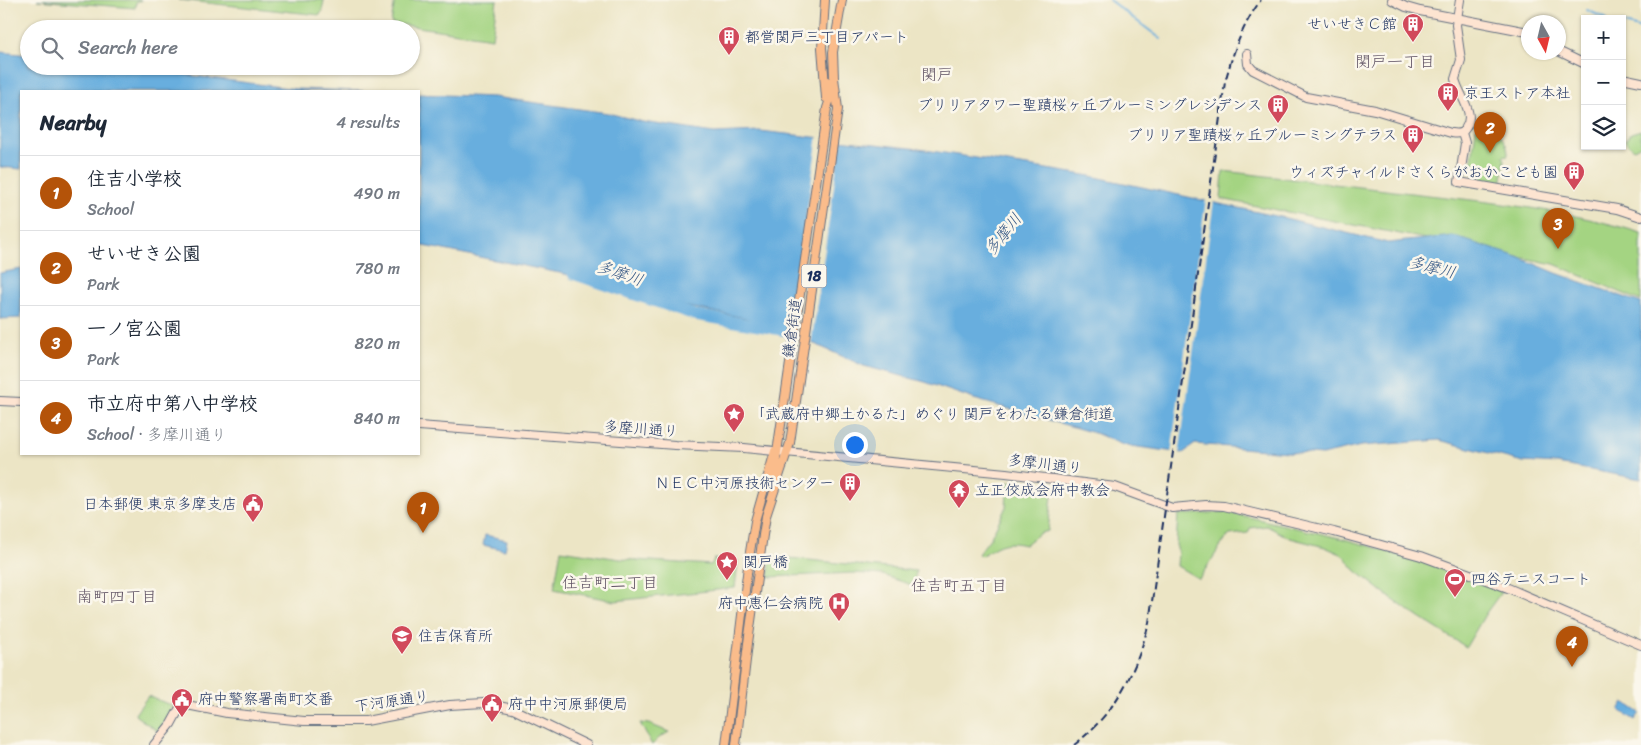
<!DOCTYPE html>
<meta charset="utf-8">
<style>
body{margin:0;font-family:Sriracha,"Klee One",sans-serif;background:#f6f6f7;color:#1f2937}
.controls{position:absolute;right:15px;top:15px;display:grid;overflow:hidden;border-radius:0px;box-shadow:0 1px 4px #0004}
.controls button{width:45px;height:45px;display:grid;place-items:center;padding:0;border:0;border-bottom:1px solid #e0e1e3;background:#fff;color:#1f2937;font:25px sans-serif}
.compass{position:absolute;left:1521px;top:15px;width:45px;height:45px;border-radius:50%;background:#fff;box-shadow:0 1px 4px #0004;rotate:172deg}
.you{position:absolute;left:854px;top:444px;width:18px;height:18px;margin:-12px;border:4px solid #fff;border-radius:50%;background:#1a73e8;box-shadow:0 0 0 8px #1a73e833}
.badge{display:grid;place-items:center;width:32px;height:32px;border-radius:50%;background:#b45309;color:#fff;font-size:16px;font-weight:700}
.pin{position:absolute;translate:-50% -41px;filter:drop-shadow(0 1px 2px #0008)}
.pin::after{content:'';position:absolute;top:26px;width:18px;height:15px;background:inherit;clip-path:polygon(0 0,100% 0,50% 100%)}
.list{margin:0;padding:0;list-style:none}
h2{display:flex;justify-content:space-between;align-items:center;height:65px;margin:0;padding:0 20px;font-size:21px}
h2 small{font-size:16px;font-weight:400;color:#747a83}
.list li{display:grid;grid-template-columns:32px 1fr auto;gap:15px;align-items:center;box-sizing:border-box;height:75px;padding:0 20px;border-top:1px solid #e0e1e3}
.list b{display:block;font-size:19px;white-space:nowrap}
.list p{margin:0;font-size:16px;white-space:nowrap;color:#747a83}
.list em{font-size:16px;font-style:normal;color:#747a83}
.icon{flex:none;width:28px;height:28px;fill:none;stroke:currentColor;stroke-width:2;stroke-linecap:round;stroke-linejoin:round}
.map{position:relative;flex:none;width:1641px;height:745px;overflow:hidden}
.search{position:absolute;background:#fff;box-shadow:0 1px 4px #0004;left:20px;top:20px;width:400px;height:55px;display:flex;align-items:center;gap:12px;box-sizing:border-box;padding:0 18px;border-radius:28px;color:#747a83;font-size:19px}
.panel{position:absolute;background:#fff;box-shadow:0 1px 4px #0004;left:20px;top:90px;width:400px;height:365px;border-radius:0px}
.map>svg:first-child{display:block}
</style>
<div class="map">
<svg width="1641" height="745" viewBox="0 0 1641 745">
<rect width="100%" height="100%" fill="#fbf7ec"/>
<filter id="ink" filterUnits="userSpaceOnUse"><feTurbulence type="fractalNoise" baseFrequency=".02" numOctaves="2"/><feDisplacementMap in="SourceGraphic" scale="10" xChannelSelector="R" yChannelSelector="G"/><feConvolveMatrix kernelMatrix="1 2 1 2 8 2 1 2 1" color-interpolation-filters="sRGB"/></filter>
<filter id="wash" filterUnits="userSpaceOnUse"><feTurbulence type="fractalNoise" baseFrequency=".0096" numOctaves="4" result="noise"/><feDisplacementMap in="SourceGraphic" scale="20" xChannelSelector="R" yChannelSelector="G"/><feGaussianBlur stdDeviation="1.12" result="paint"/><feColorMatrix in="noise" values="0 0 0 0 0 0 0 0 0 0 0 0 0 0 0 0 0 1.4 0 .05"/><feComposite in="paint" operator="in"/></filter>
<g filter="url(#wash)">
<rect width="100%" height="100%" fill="#ece5c5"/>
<!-- green -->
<path fill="#a4d482" stroke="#608270" d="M 37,0 L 141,0 L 141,1 L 136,2 L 135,8 Z
M 179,0 L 324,0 L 322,11 L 320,15 Z
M 395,0 L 497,0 L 492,38 L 391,23 Z
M 1482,123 C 1495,129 1508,139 1508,155 L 1503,156 L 1505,160 L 1501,185 L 1479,181 L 1482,165 L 1469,162 L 1472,159 L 1476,128 L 1480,127 Z
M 1641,130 L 1641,145 L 1634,149 L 1625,141 L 1631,133 Z
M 1223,171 C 1291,179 1359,187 1428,195 C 1499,203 1572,211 1641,233 L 1641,301 L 1554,264 L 1221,199 Z
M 1008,482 L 1053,487 L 1048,531 L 1040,533 L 1025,545 C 1005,540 998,545 981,556 L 978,554 L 991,537 L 1006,507 Z
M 1223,512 L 1249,517 L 1344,539 L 1419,560 L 1502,591 L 1486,613 L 1466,647 L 1409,611 L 1392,599 L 1355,570 L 1343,555 L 1325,547 L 1290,538 L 1267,526 L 1250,528 L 1248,533 L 1230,535 L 1226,538 L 1199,579 L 1177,566 L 1178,551 L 1176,545 L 1178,515 Z
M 561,550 L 620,559 L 711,565 L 714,559 L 738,561 L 735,588 L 615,601 L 554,589 Z
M 770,556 L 916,571 L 914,586 L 883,575 L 852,573 L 769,577 Z
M 148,696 L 173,706 L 159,732 L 136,716 L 135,714 Z
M 640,723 L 649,724 L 669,732 L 659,738 L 652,745 Z"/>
<!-- water -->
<path fill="#67aede" stroke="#416e9e" d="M 0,52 L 29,55 L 29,66 L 117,66 L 296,89 L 363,91 L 21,91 L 21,169 L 0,167 Z
M 419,94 L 494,97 L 608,113 L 643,122 L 714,133 L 760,131 L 919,149 L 1091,176 L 1285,218 L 1388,243 L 1453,236 L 1518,257 L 1556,273 L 1641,303 L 1641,479 L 1557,464 L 1523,462 L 1439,440 L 1361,446 L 1322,455 L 1195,444 L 1183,453 L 1123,445 L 1098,434 L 974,399 L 925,382 L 864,366 L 817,345 L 745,318 L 683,306 L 620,285 L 419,245 Z
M 21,269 L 21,318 L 0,319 L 0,273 Z
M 485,535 L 507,540 L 505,550 L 483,545 Z
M 1624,702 L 1640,713 L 1635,720 L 1619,710 Z"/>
<!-- pier -->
<path fill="#ece5c5" d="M 818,135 L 841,138 L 811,345 L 789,337 Z
M 1206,199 L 1214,200 L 1179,455 L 1171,454 Z"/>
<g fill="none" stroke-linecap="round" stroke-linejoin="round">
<!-- stream -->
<path stroke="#67aede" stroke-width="2" d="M 1109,0 L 1161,39
M 1587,10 L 1607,19
M 1622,23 L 1641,29"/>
<!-- river -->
<path stroke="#67aede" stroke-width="11" d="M 573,274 L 695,315 L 787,331"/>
</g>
</g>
<g filter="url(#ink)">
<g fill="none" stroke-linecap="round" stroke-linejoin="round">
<!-- secondary casing -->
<g stroke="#646f82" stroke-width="10">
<path id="secondary" d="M 1392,0 L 1406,7 L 1420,11 L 1528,32
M 1558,51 L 1585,64
M 1247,54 L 1248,64 L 1253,70 L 1306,97 L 1375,110 L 1451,133 C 1456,134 1462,134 1465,129 C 1477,114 1458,94 1455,79 L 1461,60 L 1456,25 L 1460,0
M 1622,78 L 1641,82
M 1462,133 L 1465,143 L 1459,182 L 1617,209 L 1641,217
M 0,401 L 21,402
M 419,426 L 675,445 L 744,448 L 1006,473 L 1115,487 L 1172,508 L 1206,505 L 1224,506 L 1334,532 L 1421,556 L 1508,588 L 1641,645
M 154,745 L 171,724 L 182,704 L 227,713 L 304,721 L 366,721 L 450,705 L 484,703 L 513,709 L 587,745"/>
</g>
<!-- primary casing -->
<g stroke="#646f82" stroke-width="10">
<path id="primary" d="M 825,0 L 822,48 L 826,98
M 773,480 L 827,108 L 831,96 L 831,81
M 726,745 L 749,558 L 755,521 L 775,451
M 736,745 L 748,643 L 763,535 L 766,516 L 790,443 L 838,109 L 834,78 L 833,52 L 842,0"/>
</g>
<!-- secondary -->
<use href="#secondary" stroke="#fde4d1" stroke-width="8"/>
<!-- primary -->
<use href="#primary" stroke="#fabc8b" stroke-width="8"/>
<!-- rail -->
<path stroke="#1b2f5e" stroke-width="2" stroke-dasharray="8 4" stroke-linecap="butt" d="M 1074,745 C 1115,713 1136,673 1149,623 L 1225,82 C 1233,53 1242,25 1261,0"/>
</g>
</g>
<!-- icons -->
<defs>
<g id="building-pin" transform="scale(1.125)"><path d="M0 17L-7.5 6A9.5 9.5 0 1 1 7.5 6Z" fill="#d1495b" stroke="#fbf7ec"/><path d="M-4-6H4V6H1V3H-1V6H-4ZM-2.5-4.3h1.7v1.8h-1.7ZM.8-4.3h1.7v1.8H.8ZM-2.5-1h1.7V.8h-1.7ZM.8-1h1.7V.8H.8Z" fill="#fff"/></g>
<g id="sight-pin" transform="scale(1.125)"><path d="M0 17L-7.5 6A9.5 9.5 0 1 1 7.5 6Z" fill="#d1495b" stroke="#fbf7ec"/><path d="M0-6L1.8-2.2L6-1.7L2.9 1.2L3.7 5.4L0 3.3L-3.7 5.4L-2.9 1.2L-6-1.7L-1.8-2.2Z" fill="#fff"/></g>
<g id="temple-pin" transform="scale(1.125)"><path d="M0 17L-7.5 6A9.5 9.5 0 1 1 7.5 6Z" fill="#d1495b" stroke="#fbf7ec"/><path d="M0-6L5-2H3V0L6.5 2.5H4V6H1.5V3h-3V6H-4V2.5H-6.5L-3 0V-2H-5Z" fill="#fff"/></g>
<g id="civic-pin" transform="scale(1.125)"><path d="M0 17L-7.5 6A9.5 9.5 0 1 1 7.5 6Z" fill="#d1495b" stroke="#fbf7ec"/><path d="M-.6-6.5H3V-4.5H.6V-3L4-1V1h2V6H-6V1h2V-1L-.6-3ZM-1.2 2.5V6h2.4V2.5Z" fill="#fff"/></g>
<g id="stadium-pin" transform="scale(1.125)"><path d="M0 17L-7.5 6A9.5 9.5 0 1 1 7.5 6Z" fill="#d1495b" stroke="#fbf7ec"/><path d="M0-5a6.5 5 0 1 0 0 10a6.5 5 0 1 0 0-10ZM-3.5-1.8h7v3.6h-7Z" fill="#fff"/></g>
<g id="hospital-pin" transform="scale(1.125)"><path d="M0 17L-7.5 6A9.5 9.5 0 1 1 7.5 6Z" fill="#d1495b" stroke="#fbf7ec"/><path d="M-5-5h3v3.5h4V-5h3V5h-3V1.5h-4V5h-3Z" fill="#fff"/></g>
<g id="school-pin" transform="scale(1.125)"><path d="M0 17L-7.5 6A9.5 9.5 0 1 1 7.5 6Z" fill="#d1495b" stroke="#fbf7ec"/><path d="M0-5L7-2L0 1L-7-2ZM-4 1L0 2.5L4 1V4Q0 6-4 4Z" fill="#fff"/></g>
</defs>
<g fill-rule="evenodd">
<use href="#building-pin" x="1413" y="24"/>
<use href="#building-pin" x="729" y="37"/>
<use href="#building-pin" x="1448" y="93"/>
<use href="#building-pin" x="1278" y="105"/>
<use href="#building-pin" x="1413" y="135"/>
<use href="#building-pin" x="1574" y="172"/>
<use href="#sight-pin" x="734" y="414"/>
<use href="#building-pin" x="850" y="483"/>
<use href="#temple-pin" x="959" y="490"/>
<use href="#civic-pin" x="253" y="504"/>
<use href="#sight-pin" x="727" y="562"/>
<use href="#stadium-pin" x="1455" y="579"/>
<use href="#hospital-pin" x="839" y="603"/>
<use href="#school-pin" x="402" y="636"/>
<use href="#civic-pin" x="182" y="699"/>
<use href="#civic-pin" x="492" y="704"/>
</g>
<g text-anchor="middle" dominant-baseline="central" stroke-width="5" stroke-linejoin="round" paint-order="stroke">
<!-- shield labels -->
<rect fill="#fbf7ec" stroke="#5e6b89" stroke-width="1" x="801.5" y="264.5" width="25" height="23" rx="4"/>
<g font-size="14" font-weight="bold" fill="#1b2f5e">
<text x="814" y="276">18</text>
</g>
<!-- poi labels -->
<g font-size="15" fill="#1b2f5e" stroke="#fbf7ec" text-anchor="start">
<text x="1397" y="24" text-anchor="end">せいせきＣ館</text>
<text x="745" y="37">都営関戸三丁目アパート</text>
<text x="1464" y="93">京王ストア本社</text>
<text x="1262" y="105" text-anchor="end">ブリリアタワー聖蹟桜ヶ丘ブルーミングレジデンス</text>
<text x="1397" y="135" text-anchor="end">ブリリア聖蹟桜ヶ丘ブルーミングテラス</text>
<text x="1558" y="172" text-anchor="end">ウィズチャイルドさくらがおかこども園</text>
<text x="750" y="414">「武蔵府中郷土かるた」めぐり 関戸をわたる鎌倉街道</text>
<text x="834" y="483" text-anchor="end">ＮＥＣ中河原技術センター</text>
<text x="975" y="490">立正佼成会府中教会</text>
<text x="237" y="504" text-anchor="end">日本郵便 東京多摩支店</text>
<text x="743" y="562">関戸橋</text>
<text x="1471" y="579">四谷テニスコート</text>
<text x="823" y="603" text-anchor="end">府中恵仁会病院</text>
<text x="418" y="636">住吉保育所</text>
<text x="198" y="699">府中警察署南町交番</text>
<text x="508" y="704">府中中河原郵便局</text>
</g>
<!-- street labels -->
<g font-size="15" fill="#1b2f5e" stroke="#fbf7ec">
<text transform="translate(792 328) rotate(-82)">鎌倉街道</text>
<text transform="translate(641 429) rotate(4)">多摩川通り</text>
<text transform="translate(1045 464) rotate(7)">多摩川通り</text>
<text transform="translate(392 701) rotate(-8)">下河原通り</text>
</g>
<!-- neighbourhood labels -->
<g font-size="16" fill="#615465" stroke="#fbf7ec">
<text x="1395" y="61">関戸一丁目</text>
<text x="937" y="74">関戸</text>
<text x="610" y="582">住吉町二丁目</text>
<text x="959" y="585">住吉町五丁目</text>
<text x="117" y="596">南町四丁目</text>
</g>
<!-- water labels -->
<g font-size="16" font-style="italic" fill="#325584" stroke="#fbf7ec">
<text transform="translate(1003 234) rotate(-51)">多摩川</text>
<text transform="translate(1432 267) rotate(14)">多摩川</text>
<text transform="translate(620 273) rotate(19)">多摩川</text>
</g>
</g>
</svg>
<div class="controls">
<button>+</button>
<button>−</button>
<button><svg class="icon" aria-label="layers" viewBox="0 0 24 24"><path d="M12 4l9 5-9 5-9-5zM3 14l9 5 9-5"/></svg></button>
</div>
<svg class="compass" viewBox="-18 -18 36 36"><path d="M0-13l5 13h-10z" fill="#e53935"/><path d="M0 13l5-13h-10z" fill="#747a83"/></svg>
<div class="you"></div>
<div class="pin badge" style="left:423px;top:533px">1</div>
<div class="pin badge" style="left:1490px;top:153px">2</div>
<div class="pin badge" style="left:1558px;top:249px">3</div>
<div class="pin badge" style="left:1572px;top:667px">4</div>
<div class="search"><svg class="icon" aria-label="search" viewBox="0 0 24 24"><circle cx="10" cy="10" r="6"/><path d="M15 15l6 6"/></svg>Search here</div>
<section class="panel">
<h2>Nearby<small>4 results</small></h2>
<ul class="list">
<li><span class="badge">1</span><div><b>住吉小学校</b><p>School</p></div><em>490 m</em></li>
<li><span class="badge">2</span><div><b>せいせき公園</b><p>Park</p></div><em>780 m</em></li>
<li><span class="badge">3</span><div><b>一ノ宮公園</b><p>Park</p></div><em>820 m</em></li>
<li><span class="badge">4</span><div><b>市立府中第八中学校</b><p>School · 多摩川通り</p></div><em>840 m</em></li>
</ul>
</section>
</div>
